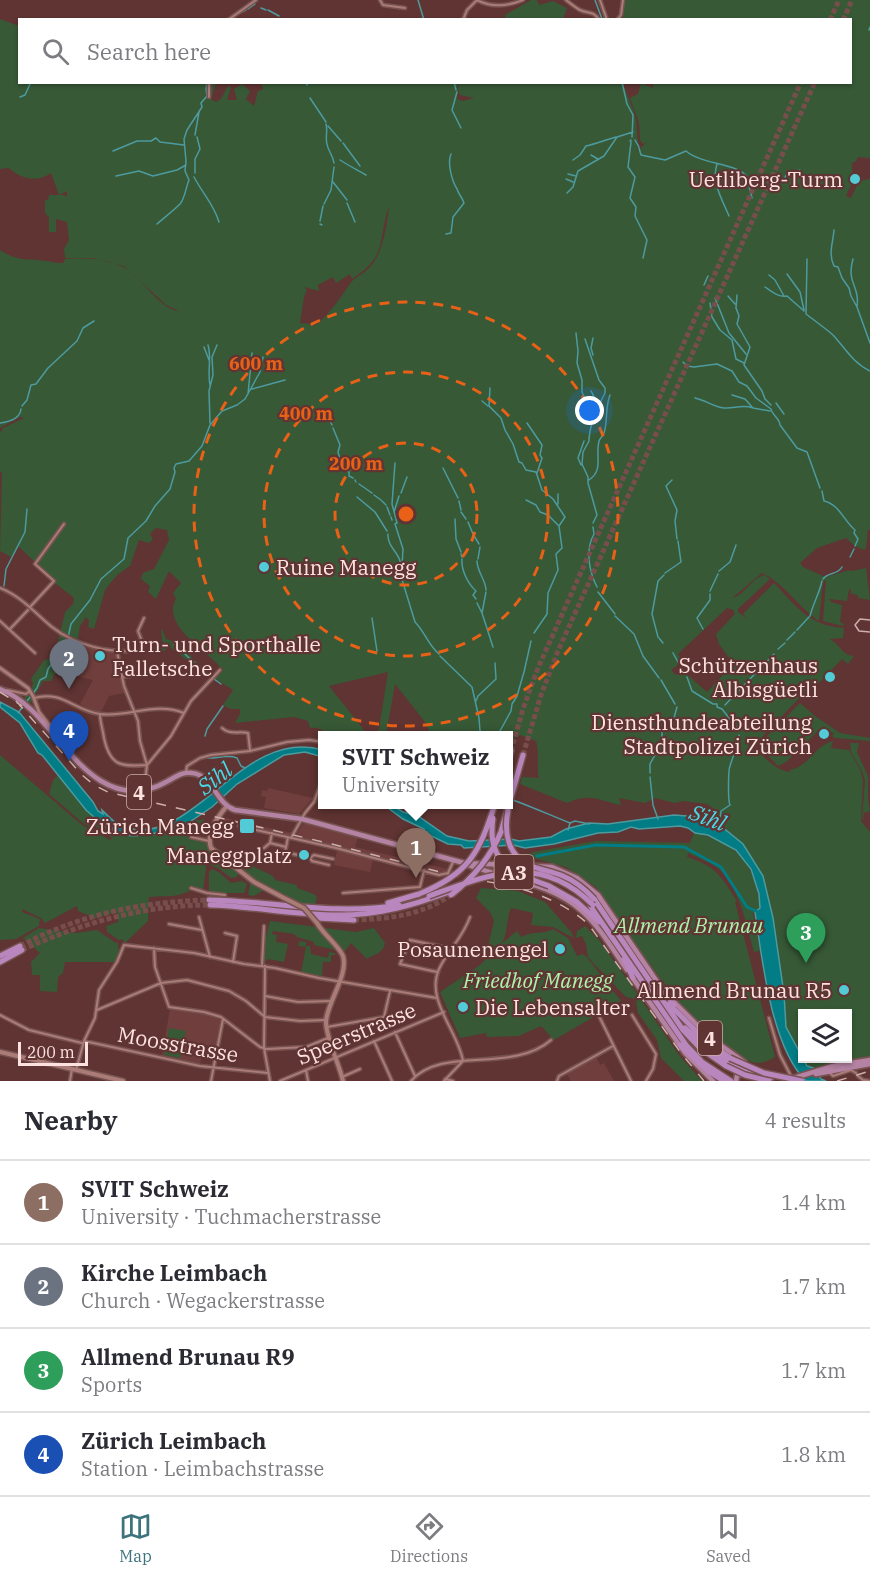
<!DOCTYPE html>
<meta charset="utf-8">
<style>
body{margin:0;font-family:"IBM Plex Serif",serif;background:#f2f2f3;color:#2b2b33}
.controls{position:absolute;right:18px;bottom:18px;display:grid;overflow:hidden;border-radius:0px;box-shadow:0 2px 4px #0004}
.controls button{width:54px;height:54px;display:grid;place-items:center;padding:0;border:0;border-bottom:2px solid #e1e1e2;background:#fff;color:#2b2b33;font:30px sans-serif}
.scale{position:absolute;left:18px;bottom:15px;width:70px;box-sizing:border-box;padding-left:6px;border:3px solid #fde2df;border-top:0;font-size:16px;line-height:21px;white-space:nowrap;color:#fde2df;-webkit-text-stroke:4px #5f3432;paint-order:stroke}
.you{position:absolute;left:590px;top:411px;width:21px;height:21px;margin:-15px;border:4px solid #fff;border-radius:50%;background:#1a73e8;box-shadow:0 0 0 9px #1a73e833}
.badge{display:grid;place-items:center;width:39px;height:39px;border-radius:50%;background:#3d737d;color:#fff;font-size:20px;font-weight:700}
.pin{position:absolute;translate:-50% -50px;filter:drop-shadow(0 2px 3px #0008)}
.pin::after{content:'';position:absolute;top:32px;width:21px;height:18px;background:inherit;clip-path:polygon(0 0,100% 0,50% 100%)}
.popup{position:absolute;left:318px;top:731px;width:195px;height:78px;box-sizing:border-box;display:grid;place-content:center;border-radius:0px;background:#fff;filter:drop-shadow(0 2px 4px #0005);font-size:20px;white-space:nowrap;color:#7c7c81}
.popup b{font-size:22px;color:#2b2b33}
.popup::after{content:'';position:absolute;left:50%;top:100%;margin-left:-12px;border:12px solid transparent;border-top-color:#fff}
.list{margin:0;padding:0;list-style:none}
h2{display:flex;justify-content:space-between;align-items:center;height:78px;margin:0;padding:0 24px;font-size:26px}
h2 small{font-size:20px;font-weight:400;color:#7c7c81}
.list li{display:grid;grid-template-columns:39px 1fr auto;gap:18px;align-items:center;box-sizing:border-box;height:84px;padding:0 24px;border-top:2px solid #e1e1e2}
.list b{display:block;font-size:22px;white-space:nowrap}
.list p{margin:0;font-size:20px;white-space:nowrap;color:#7c7c81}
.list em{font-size:20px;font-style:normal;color:#7c7c81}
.icon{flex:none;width:33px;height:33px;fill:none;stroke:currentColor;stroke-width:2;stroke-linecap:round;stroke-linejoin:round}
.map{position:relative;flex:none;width:870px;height:1081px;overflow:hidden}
.search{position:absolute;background:#fff;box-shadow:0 2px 4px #0004;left:18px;right:18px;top:18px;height:66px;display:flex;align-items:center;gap:15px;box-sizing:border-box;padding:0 21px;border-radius:0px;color:#7c7c81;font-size:22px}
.sheet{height:414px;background:#fff}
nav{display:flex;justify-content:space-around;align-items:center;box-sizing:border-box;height:84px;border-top:2px solid #e1e1e2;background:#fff;font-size:16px;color:#7c7c81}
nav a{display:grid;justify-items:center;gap:3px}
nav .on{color:#3d737d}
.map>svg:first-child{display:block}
</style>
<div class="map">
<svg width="870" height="1081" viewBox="0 0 870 1081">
<rect width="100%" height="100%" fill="#5f3432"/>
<!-- built -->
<path fill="#703f3d" d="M 78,644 L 113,652 L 116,655 L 125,693 L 109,696 L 101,712 L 92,711 L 80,704 L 93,680 L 66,674 L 65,672 Z
M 268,788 L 313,798 L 299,814 L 264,808 L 266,797 L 261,796 L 262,790 L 267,791 Z
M 221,817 L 297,834 L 303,824 L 307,824 L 358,837 L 355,847 L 464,873 L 458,878 L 448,876 L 329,845 L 221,820 L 219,820 Z
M 337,850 L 373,859 L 370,872 L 334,865 Z
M 170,1009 L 190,1010 L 209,1014 L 220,1020 L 215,1047 L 204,1045 L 200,1064 L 162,1056 Z
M 596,1057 L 600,1065 L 604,1063 L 614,1081 L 571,1081 L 567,1074 Z"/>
<!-- green -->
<path fill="#375936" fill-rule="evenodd" d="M 531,0 L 537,0 L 539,5 L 553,1 L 567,8 L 563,19 L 506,19 L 505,15 Z
M 624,0 L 870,0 L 870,158 L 858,157 L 855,162 L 852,163 L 852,183 L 846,196 L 851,198 L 859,181 L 870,179 L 870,529 L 868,530 L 866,548 L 864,550 L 855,546 L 846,538 L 817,548 L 800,563 L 803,567 L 825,577 L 850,570 L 852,571 L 866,568 L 870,600 L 858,598 L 858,595 L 851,594 L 851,590 L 849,589 L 847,601 L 829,599 L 831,602 L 842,605 L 840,622 L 844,624 L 843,626 L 823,621 L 826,580 L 823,582 L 819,621 C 799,608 783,582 762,573 L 732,598 C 745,595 752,577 765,575 L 770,579 L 738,609 L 738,612 L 748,619 L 743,614 L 774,583 C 798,608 808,625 844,628 L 843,638 L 829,639 C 840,643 842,656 854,656 L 848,664 L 842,659 L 813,689 L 810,687 L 756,743 L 747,736 L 746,737 C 758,749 772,771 791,772 L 789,770 C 808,768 815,745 833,741 L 831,748 L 849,750 L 860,769 L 863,780 L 861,821 L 870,832 L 870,1056 L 830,1064 L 827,1065 L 851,1061 L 810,1069 L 803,1058 L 848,1058 L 848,1014 L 802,1014 L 802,1058 L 786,1027 L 785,1008 L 783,1017 L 782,998 L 782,996 L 785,1006 L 784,994 L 773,918 L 763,876 L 722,827 L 701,817 L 705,807 L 718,812 L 707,804 L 683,801 L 675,803 L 655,798 L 645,803 L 619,798 L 621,805 C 599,801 591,792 567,803 L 520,784 L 522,777 L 539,778 C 536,770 540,754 536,741 L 520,735 L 509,741 L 509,736 L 431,735 L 425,722 L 395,684 L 386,735 L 378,735 L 388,672 L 329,686 L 368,735 C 358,735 343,738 333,735 C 324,733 321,726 310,728 L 308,721 L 294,717 L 235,723 L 240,714 L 240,709 L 231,709 L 223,705 L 233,690 L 214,678 L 223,671 L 223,668 L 221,668 C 207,650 161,626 176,599 L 173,593 L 181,583 L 169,571 L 156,599 L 148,592 L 150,586 L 141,579 L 143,573 L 154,569 L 169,540 L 167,530 L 156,528 L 150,534 L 153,539 L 149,543 L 139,540 L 130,566 L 117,575 L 105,590 L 94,629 L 88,627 L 89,621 L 86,617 L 80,626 L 77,644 L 63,670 L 56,672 L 51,681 L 43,681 L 30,704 L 24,698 L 30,693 L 33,683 L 31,679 L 44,660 L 49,659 L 58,642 L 65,612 L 73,604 L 74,598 L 55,583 L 56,581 L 37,564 L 37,562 L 65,523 L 35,562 L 18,546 L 11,557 L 0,551 L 2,473 L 0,472 L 0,433 L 3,428 L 24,418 L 20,417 L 0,428 L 0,250 C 18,262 27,258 46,261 C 56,262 51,263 63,263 L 65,259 C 84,257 108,259 125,268 C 142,278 160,310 179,311 L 166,305 L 124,266 L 92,258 L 65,258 L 64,249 L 69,240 L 67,222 L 56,219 L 56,232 L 49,232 L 49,217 L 45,213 L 45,200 L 48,200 L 49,195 L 64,195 L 67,197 L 67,191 L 59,195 L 51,173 C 38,183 20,179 9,168 L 0,169 L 0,19 L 19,26 L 20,82 L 216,83 L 211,99 L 216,102 L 221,99 L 228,86 L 231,87 L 227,100 L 237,100 L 234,89 L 242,84 L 250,91 L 246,99 L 254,106 L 258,91 L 263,89 L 261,83 L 458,83 L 457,99 L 463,101 L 474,98 L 460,95 L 458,90 L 459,83 L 623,83 C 626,94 632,104 635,116 C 638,126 636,135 639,145 L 637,151 L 647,142 L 643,144 L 640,140 L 639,123 L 630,98 L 638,94 L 641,83 L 653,88 L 653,82 L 850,82 L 850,20 L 623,19 ZM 389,206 C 387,225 383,253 370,267 C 364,274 354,277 349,285 C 340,299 330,313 317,324 L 312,326 L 311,324 L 300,323 L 304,297 L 307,290 L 304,287 L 319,291 L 318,285 L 333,277 L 336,283 L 350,274 L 352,279 C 389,255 377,241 389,206 ZM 727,608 L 733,610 L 735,614 L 716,634 L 719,644 L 732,662 L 732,665 L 707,692 L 682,670 L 676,675 L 671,670 L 683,661 L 678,654 Z
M 162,629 L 166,639 L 180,643 L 182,648 L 202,667 L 202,670 C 198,669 172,649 169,646 L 164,651 L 151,650 L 151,646 L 163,646 L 161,631 Z
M 800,703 L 815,716 L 840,733 L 870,738 L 870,741 L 835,738 L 832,736 L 834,734 L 823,726 L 786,762 L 778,766 L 758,745 Z
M 850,743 L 859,743 L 857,752 L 868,776 L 868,800 L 870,811 L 864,813 L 863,818 L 865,820 L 862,819 L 865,780 L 861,769 L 851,752 Z
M 0,755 L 82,825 L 110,840 L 112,838 L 95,826 L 90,818 L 86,821 L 86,824 L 91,823 L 97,830 L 105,836 L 84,824 L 49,794 L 53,780 L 58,775 C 91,816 111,848 170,831 C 182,828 192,818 205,820 L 202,824 L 207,823 L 201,833 L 189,829 L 186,831 L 188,837 L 207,841 L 210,850 L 239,872 L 237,877 L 231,878 L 218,868 L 205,863 L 206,868 L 203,891 L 195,888 C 174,899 172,895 149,897 L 148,921 L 125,943 L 122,939 L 119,940 L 107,932 L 106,926 L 118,922 L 117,912 L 95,918 L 78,911 L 77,906 L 45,923 L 41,918 L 22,909 L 22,912 L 40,919 L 39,926 L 16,939 L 0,940 Z
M 696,833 C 726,839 747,855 755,883 C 758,893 761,901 758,911 L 753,913 L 760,951 L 754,952 C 746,924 741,893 721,871 C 712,862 699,859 688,853 L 687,857 C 716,866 721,876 737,901 L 735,902 L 775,1057 C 770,1060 764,1063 757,1063 C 736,1062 686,1013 674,996 L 675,991 L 671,991 L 659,977 L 596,887 L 566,867 L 527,856 L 533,852 L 596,841 L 690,843 L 693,835 Z
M 217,849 L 273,876 L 275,880 L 297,885 L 297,888 L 314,894 L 317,897 L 315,905 L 301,904 L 267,888 L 254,896 L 248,895 L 250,884 L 247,880 L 248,877 L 230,863 Z
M 212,869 L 220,873 L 231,883 L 242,881 L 247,884 L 244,893 L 209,893 L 209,872 Z
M 481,888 L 518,891 L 545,902 L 571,932 L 574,938 L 553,927 L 531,925 L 533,913 L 511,908 C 506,919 508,936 501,944 L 517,931 L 521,937 C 534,930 544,935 553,929 L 568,938 L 577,956 L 582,954 L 586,956 L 621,1001 L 554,1040 L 541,1026 L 519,1036 L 487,1037 L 486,1033 L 460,1038 L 440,992 L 480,965 L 492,953 L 490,954 L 489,942 L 494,921 L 490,912 L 476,898 Z
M 270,921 L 356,932 L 374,928 L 385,943 C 383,954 374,954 367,959 L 351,943 L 344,952 L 314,945 L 314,942 L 297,937 L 294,934 L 273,931 L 272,934 L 277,935 L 276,942 L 288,944 L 284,962 L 268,959 L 264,963 L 265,941 Z
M 585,926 L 599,940 L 639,996 L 635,999 L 626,997 L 593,963 L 588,957 L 586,944 L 582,936 L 576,938 L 577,931 Z
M 39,928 L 76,933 L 97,930 L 116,943 L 118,942 L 118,948 L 120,949 L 115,962 L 65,962 L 63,973 L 58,977 L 57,992 L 40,991 L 40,975 L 32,975 L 31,962 L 40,953 L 23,938 Z
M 299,941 L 306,942 L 306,946 L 310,946 L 311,954 L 328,958 L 329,952 L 335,953 L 335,955 L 331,955 L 331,962 L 323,962 L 322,976 L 301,973 L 306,947 L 298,946 Z
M 640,998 L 679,1055 L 702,1081 L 684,1081 L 661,1058 L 657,1040 L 638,1013 L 636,1001 Z
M 169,1028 L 186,1031 L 180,1058 L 164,1055 Z"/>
<!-- water -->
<path fill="#027c85" stroke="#4d9ba0" stroke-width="1.5" d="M 0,702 L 19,712 L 93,802 L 98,811 L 103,814 L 102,810 C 108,816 115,824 123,827 C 194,850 241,726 323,750 L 323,757 L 305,752 L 284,755 L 237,784 L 212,807 L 185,825 L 170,831 L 134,836 L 118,834 L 104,826 L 86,810 L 42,755 L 38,753 L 20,723 L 0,707 Z
M 384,805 L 392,805 L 403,812 L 418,816 L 447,836 L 469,841 L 511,839 L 519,841 L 551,837 L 566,829 L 589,823 L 608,824 L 674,815 L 700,817 L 722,827 L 743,844 L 763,876 L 773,918 L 784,994 L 786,1027 L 807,1066 L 813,1068 L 821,1079 L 826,1081 L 806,1081 C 771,1047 762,958 755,912 L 760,908 L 759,894 L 751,869 L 736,850 L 708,835 L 695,833 L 688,828 L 680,826 L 639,829 L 631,827 L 618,832 L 598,833 L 554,844 L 525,848 L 513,845 L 464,848 L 461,845 L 448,844 L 425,833 L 424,829 L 403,819 Z"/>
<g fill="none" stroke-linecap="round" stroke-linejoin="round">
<!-- stream -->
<path stroke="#4d9ba0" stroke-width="1.5" d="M 418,0 L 424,20
M 595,0 L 602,19
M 261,8 L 266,10
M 248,9 L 255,4
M 268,10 L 279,16
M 236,15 L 246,10
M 279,19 L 280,20
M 869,30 L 870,27
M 306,82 L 307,85
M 454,82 L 456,90
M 622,82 L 627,104 L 633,115 L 632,137
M 457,92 L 452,110 L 461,128
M 20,97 L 25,95 L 31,82
M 310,98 L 326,122
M 326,124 C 328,131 325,138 327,144 C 328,151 333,155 334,163
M 328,126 L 341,141
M 195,135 L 199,112
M 635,140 L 639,147
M 630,141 L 631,140
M 631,142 L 628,167 L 635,177 L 630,198 L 636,207 L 635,216 L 647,240 L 643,258
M 343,143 L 360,166
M 639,148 L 641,155 L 665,160 L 686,151 C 702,165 739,163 748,178 L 767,179 L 774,177 L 781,180 L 784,179 L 787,174 L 800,170
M 113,151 L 137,141 L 151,141 L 156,138 L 160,142 L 184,145
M 591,155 L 598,159
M 340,160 C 349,166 358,170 366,175
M 573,160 L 580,155 L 586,146 C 596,144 605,140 616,137
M 717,164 C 711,182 722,199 729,216
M 195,173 L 195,159 L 200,149 L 197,137
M 568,174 L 576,176
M 116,176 L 139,171 L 153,176 L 177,170 L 186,165
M 194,177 C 203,194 214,205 219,222
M 747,178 L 752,198
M 566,179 L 573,182
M 759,179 L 770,188
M 333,182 L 347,200
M 567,193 L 573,187 L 578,171 L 604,156 L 617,137 L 633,132
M 347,203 L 355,222
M 324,204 L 331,190 L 334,167
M 320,221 L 323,206
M 157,224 C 165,217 173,211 180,204 C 185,198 186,187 189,180 L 185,171 L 186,161 L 184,139 L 187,130 L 202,107 L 201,103 L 207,96 L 206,89 L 207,82
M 320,224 L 322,225
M 834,230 C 833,243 828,254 834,266 L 838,267 L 842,278 L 849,288 L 851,296 L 857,307 L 870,343
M 446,234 L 451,233 L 453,217 L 464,203 C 462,197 459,195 457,189 C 452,181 447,163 451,154
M 807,259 L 806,314 C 815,321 825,328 833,335 C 845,348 853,363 870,371
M 853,259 C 846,284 860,285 857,307
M 787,274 L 800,292 L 804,310
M 769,275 L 775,280 L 784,296
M 704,285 L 708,276
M 765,287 C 771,291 779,298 787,296 L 804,311
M 737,295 L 736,308 L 739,316 L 737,324 L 750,347 L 744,365 L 762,391 L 765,399 L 771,405
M 728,296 L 735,304
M 715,298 L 729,333 L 746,354
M 710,303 L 712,317 L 720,330 L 732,340 L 736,359 L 744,363
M 576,333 L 578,351 L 577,363 L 582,380 L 582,392 L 594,418 C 591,422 589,437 589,441 L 583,452 L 582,464 L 588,477 L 588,483 L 597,515 L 593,523
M 585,339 L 599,380 L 605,388 L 605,393 L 599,405 L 598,414 L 594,418
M 208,345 C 212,358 207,372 210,385
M 204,347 L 209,360
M 593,355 L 591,348 L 593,338
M 683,362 L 687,366 L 694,367 L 717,364 L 732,371 L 739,382 L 747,386 L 756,398 L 771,409 C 772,415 780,419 780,425 L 797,448 L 807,452 L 820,488
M 490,388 L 489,406 L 501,418 L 505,430 L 513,444 L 519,462 L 522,463 L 526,470 L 536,472 L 542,490 L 553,499 L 565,517 L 559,526 L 562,548 L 556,554 L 558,570 L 548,593 L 547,614 L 534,633
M 252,389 L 285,380
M 591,391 C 598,401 593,408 597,414
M 248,394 L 252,353
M 732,395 L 745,399 L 753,408 L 770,411
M 695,398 C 705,400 714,407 724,408 C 734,409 742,404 753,408
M 482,401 L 488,406
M 776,403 L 784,414
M 22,406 L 27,400 L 31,385 L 36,384 L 48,368 L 77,341 L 83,328 L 94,321
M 326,412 L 328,418
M 330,421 L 332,425
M 0,423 C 8,422 20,419 21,409
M 210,423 L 209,391 L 213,375 L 212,357 L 217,345
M 527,423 L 542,445 L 540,455 L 542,458 L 537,473
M 333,428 L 340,445 L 338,452 L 343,469 L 349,472 L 349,476 L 353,478
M 395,463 L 392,504 L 397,523 L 395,524 L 403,549 L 402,566
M 581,465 L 578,458 L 584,441
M 443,468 L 458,498
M 355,480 L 356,482
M 589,480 C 604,470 595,456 599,441 C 600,438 603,436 604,433 C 608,421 605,407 610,395
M 672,480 L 666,486 L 677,510 L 675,521 L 677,539
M 359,484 L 372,493
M 822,491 L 824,501 C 839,504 844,521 855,530 L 854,533 L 858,539 L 855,546
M 401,493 L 407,477
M 558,494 L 558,504
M 374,495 L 381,500
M 357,497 L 375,512 L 387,531
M 526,500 L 536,505 L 540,512 L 548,515 L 558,525
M 382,501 L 386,505
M 459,501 L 461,510
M 387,507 L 390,515
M 394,512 L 399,496
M 461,512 L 466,519
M 391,517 L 392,520
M 455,519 L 456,539 L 461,552
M 468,522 L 473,534 L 479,544
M 593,527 L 594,534 C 585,550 589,571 597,587
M 388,534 C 387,550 405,554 400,573 L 415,622 C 425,632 428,645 439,654
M 461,554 L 462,557
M 850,557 L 854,549
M 462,559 C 461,570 468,584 476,591 L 473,595 L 476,599
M 478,559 L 480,547
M 477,561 C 477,572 486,580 486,590
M 719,571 L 730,562 L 736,545
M 665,573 L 681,562 L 678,541
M 823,579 C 828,572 838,575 842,567
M 4,586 L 6,569 L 25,532 L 27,509
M 710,591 L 718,574
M 486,592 L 482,613 L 493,647
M 598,592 L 615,614
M 477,603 L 482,613
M 615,616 L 634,634 L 643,656 L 659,678
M 810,616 C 813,604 819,594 822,581
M 372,618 L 377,651
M 703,629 L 697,618 L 710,600 L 710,594
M 797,630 L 809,617
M 658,637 L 652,614 L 658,581 L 664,575
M 659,638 L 663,643
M 787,640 L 795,632
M 174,644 C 187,655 197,668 213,675
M 778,649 L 785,643
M 673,653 L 678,662
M 440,656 L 472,687 L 479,718 L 480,731 L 484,736
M 687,677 L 692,691 L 713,704 L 717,704 L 717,707 L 722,709 L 737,728
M 214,679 L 221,684
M 661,680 L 675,704
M 476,701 L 478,696 L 496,679 L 495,663
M 725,705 L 774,654
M 18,713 L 37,688 L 40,680 L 46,677 L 48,669 L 67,642 L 71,624 L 90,600 L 101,579 L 124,559 L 128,538 L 146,521 L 155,506 L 170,489 L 175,472 L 174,468 L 176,464 L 189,461 L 202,446 L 210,425 L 222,411 L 237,405 L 245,399 L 260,372 L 263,357
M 205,736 L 207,729 L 223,706
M 494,736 L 500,731 L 511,711 L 512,704 L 517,696 L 524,672 L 531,641
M 207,758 C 217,759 228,754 237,758 L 241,766 L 245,768
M 650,773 L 650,764 L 662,742 L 662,732 L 664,728 L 672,725 L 677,707
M 650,777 L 653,805 L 658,819
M 513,800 C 532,807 550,815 570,823 L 568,830
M 570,823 L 575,821 L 589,824
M 719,826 L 721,811 L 730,805 C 728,802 728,770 730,766 C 733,755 738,747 739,735
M 108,835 L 113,828"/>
<!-- canal -->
<path stroke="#027c85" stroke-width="3" d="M 537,856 L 596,845 L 684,847 L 721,867 L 747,907 L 758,912"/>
<!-- motorway-tunnel -->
<path stroke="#774e4c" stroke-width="5" stroke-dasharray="5 2.5" stroke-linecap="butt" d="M 830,20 L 839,0
M 843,20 L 852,0
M 511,751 L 523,709 L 538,668 L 801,82
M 523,755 L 541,695 L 558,651 L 815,82
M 354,920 C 389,919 422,915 451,895
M 20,946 C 78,915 144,901 209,900
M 22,950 C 82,923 144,905 210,905"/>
<!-- minor casing -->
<g stroke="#765350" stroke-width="5">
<path id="minor" d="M 380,0 L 383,5 L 405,8
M 477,0 C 492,8 508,6 523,0
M 566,0 C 570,3 576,8 580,10 C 588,14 593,10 599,20
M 600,0 L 607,20
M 228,20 L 256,0
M 463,20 L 467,10 L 477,0
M 617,20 L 621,15 L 623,0
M 209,82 L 209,97
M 0,588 C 21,596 35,613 52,627 C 76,646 109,653 140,651 L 143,644 L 138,631 L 144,618
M 30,607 L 54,581 L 35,564 L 64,524
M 0,621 L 35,653
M 10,629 L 28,610
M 117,651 L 124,686 L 138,721 L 140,741 L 147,765 L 144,790
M 122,677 L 143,674 L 172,674
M 7,690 L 26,694 L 30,691
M 34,698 C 63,690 74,711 100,714 C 126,718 156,701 184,713
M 100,714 C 100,722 103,730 104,738 C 110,766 121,767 147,765
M 222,728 C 229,735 239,731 248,733 L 250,750
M 147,765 L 171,736 L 191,701 L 220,670
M 186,772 L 187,766 L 200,758 L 211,755 L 250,751 L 287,742 L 309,740 L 323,742
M 239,826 L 336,848 L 439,875 L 448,873 L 453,862
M 272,833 L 270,843 L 286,847
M 191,837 L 209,841
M 291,838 L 305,813 L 314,802 L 323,778
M 264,848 L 270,843
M 285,852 L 310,858 L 314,855 L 333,859
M 310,858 L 312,861 L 329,865
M 283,863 L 288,837
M 191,888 L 207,893 L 225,895
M 343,893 L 420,887 L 424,870
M 199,917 L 210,957
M 169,924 L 202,930
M 225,933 L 237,936 L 233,962
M 154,948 L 155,967 L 169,1007 L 204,1012 L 221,1017 L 260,1047 L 267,1049 L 306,1047 L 328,1038
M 262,966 L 264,926
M 265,966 L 264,1048 L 270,1081
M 437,972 L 400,964 L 410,940 L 453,949
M 265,996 L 298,1002 L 331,1001
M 97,1010 L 161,983 L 187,980 L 229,991 L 246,1001 L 265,1017 L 300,1021 L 326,1020
M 0,1015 L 29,1030 L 82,1043
M 632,1015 L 656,1054 L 653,1069 L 646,1081
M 599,1016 L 631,1081
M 769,1018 L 780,1055 L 792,1078
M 327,1027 L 384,1017 L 390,991
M 395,1032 L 415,1076
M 84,1041 L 200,1066 L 268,1073
M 374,1041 L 392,1081
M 463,1061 C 458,1031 425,1000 439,969 C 448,950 462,939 470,917
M 76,1070 L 84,1041 L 95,1018 L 99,990 L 117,962 L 124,945 L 194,953 L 244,964 L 275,968 L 319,978 L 437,998
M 306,1070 L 308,1081
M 830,1073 L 833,1076 L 851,1070 L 856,1073
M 858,1076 L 863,1080 L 870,1081
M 342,1077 L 360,1069
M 445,1079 L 453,1081
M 70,1081 L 72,1069
M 211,1081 L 223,1019
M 280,1081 L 444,1012
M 411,1081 C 442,1045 512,1074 551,1040
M 444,1081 L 463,1061
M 557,1081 L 559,1076 L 613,1046"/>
</g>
<!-- tertiary casing -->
<g stroke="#765350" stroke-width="6">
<path id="tertiary" d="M 0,668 L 28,688 L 33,696 L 39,712 L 62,742"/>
</g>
<!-- secondary casing -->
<g stroke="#765350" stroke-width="7">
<path id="secondary" d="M 226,807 C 217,818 206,833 211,848 L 254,882 L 284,898
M 317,923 C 323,934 339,946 343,956 C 349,975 325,1006 326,1023 C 327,1041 339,1063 343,1081
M 0,1052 L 123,1081"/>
</g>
<!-- primary casing -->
<g stroke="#765350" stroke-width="8">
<path id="primary" d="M 0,689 C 42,705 63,758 101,781 C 122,794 145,794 166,782 C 174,778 182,771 192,773 C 213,775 216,804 235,810 L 302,819 L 464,863 L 552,867 L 577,878 L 598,895 L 662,989
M 468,865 C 506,879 551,883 582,911 C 601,928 613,950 627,970
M 632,977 L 685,1053 L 713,1081
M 674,1002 L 708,1036 L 744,1062
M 750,1073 L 771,1078
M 816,1074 L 870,1064
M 791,1079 L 833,1066 L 870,1060
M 736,1081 L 737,1076 L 742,1073"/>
</g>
<!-- motorway casing -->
<g stroke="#765350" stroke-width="8">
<path id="motorway" d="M 509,758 L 511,751
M 501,832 L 523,755
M 549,886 L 577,902 L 599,922
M 594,899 L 683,1030 L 700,1048 L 726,1066
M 209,900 C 273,901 335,916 399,905
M 388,903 L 419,894
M 210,905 C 254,906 298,916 342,915 C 379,915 414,905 449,892
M 591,907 L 686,1045 L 702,1062 L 731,1081
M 317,918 L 354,920
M 0,956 L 20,946
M 624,959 L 633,978
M 0,962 L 22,950
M 660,986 L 674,1005
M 669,1004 L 703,1038 L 730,1058
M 685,1028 L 715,1054 L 752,1074
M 680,1045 L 708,1071 L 724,1081"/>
</g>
<!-- minor -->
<use href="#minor" stroke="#ab7b77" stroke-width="2"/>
<!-- tertiary -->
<use href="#tertiary" stroke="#ab7b77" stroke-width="3"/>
<!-- secondary -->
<use href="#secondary" stroke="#ab7b77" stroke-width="4"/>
<!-- primary -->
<use href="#primary" stroke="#b482a2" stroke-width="4.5"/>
<!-- motorway -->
<use href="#motorway" stroke="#ba86be" stroke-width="5"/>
<!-- tram -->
<path stroke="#ceafac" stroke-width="1.5" d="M 870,620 L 860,619 L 855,625 L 859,631 L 870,632"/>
<!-- rail -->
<path stroke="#ceafac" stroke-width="1.5" stroke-dasharray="10 10" stroke-linecap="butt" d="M 0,692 L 22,706
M 16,701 L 82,775 L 94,785 L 108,792 L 332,844 L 455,876 L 512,886
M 504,884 C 534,892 566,903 589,925 L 681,1053 L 704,1081
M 837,1081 L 870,1071"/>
<!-- secondary-bridge casing -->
<g stroke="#765350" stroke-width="7" stroke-linecap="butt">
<path id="secondary-bridge" d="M 284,898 L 304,908 L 317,923"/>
</g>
<!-- motorway-bridge casing -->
<g stroke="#765350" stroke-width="8" stroke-linecap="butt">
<path id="motorway-bridge" d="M 508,810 C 504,832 507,856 531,866 C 542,870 553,872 563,876 C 575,881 585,889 594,899
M 493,818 C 486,864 514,873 549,886
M 419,894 C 469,874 479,853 495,804
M 451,895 C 473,878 490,858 501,832
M 429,896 C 490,874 540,852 593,905
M 730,1058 L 764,1073 L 802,1081
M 726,1066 L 745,1075 L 769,1081"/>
</g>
<!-- secondary-bridge -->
<use href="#secondary-bridge" stroke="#ab7b77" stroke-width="4"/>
<!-- motorway-bridge -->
<use href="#motorway-bridge" stroke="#ba86be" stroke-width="5"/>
</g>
<!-- distance rings -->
<g fill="none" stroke="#e96017" stroke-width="3" stroke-dasharray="10 8">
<circle cx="406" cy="514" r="71"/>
<circle cx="406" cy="514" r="142"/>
<circle cx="406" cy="514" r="212"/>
</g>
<!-- markers -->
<g fill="#52cbd7" stroke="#5f3432" stroke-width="2">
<circle cx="855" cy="179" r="6"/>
<circle cx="264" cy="567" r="6"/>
<circle cx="100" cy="656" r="6"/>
<circle cx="830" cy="677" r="6"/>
<circle cx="824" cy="734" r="6"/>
<rect x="239" y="818" width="16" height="16" rx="3"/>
<circle cx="304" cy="855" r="6"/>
<circle cx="560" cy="949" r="6"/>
<circle cx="844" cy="990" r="6"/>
<circle cx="463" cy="1007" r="6"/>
</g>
<g text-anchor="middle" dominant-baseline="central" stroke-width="4.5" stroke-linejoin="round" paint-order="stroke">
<!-- shield labels -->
<g fill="#5f3432" stroke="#ceaeab" stroke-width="1.5">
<rect x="127" y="775" width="24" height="34" rx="4.5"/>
<rect x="494.5" y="855" width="39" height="34" rx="4.5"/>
<rect x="698" y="1021" width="24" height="34" rx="4.5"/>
</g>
<g font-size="20" font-weight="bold" fill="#fde2df">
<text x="139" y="792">4</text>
<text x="514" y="872">A3</text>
<text x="710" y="1038">4</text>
</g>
<!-- poi labels -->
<g font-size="21" fill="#fde2df" stroke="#5f3432" text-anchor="end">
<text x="843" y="179">Uetliberg-Turm</text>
<text x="276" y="567" text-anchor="start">Ruine Manegg</text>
<text x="112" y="644" text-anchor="start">Turn- und Sporthalle<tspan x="112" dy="24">Falletsche</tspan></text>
<text x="818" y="665">Schützenhaus<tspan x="818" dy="24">Albisgüetli</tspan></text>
<text x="812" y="722">Diensthundeabteilung<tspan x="812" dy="24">Stadtpolizei Zürich</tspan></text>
<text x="234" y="826">Zürich Manegg</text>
<text x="292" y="855">Maneggplatz</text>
<text x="548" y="949">Posaunenengel</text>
<text x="832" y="990">Allmend Brunau R5</text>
<text x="475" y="1007" text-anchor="start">Die Lebensalter</text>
</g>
<!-- park labels -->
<g font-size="21" font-style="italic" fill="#acf3ab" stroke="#5f3432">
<text x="689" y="925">Allmend Brunau</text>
<text x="538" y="980">Friedhof Manegg</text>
</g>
<!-- street labels -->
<g font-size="21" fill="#fde2df" stroke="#5f3432">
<text transform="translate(356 1033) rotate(-23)">Speerstrasse</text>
<text transform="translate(178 1044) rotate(10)">Moosstrasse</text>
</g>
<!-- water labels -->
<g font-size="22" font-style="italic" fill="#48d8e5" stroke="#5f3432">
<text transform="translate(214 778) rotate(-38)">Sihl</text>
<text transform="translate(708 817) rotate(21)">Sihl</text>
</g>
</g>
<circle cx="406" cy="514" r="9" fill="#e96017" stroke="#5f3432" stroke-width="3"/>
<g font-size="18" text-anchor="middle" font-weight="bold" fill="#e96017" stroke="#5f3432" stroke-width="4.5" stroke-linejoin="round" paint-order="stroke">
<text x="256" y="370">600 m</text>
<text x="306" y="420">400 m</text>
<text x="356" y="470">200 m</text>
</g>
</svg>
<div class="controls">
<button><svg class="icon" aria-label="layers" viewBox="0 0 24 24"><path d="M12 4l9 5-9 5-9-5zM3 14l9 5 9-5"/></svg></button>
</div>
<div class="scale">200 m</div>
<div class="you"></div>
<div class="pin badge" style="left:416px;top:878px;background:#8d6e63">1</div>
<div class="popup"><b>SVIT Schweiz</b>University</div>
<div class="pin badge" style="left:69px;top:689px;background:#6b7280">2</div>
<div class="pin badge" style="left:806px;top:963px;background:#2e9e5b">3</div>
<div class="pin badge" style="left:69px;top:761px;background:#1a4fb4">4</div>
<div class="search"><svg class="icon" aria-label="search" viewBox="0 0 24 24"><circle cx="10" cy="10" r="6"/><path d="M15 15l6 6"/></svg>Search here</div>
</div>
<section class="sheet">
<h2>Nearby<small>4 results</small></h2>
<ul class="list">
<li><span class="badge" style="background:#8d6e63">1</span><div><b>SVIT Schweiz</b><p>University · Tuchmacherstrasse</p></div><em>1.4 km</em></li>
<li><span class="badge" style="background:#6b7280">2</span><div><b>Kirche Leimbach</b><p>Church · Wegackerstrasse</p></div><em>1.7 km</em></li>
<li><span class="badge" style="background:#2e9e5b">3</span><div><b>Allmend Brunau R9</b><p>Sports</p></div><em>1.7 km</em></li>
<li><span class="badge" style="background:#1a4fb4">4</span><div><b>Zürich Leimbach</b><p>Station · Leimbachstrasse</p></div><em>1.8 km</em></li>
</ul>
</section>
<nav>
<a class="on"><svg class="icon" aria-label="map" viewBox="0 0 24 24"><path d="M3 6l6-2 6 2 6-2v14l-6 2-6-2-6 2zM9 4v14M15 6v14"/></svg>Map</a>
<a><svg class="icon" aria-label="directions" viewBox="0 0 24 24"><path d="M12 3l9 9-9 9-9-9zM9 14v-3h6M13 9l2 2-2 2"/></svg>Directions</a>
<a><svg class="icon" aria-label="saved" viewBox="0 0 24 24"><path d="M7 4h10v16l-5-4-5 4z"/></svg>Saved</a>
</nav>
